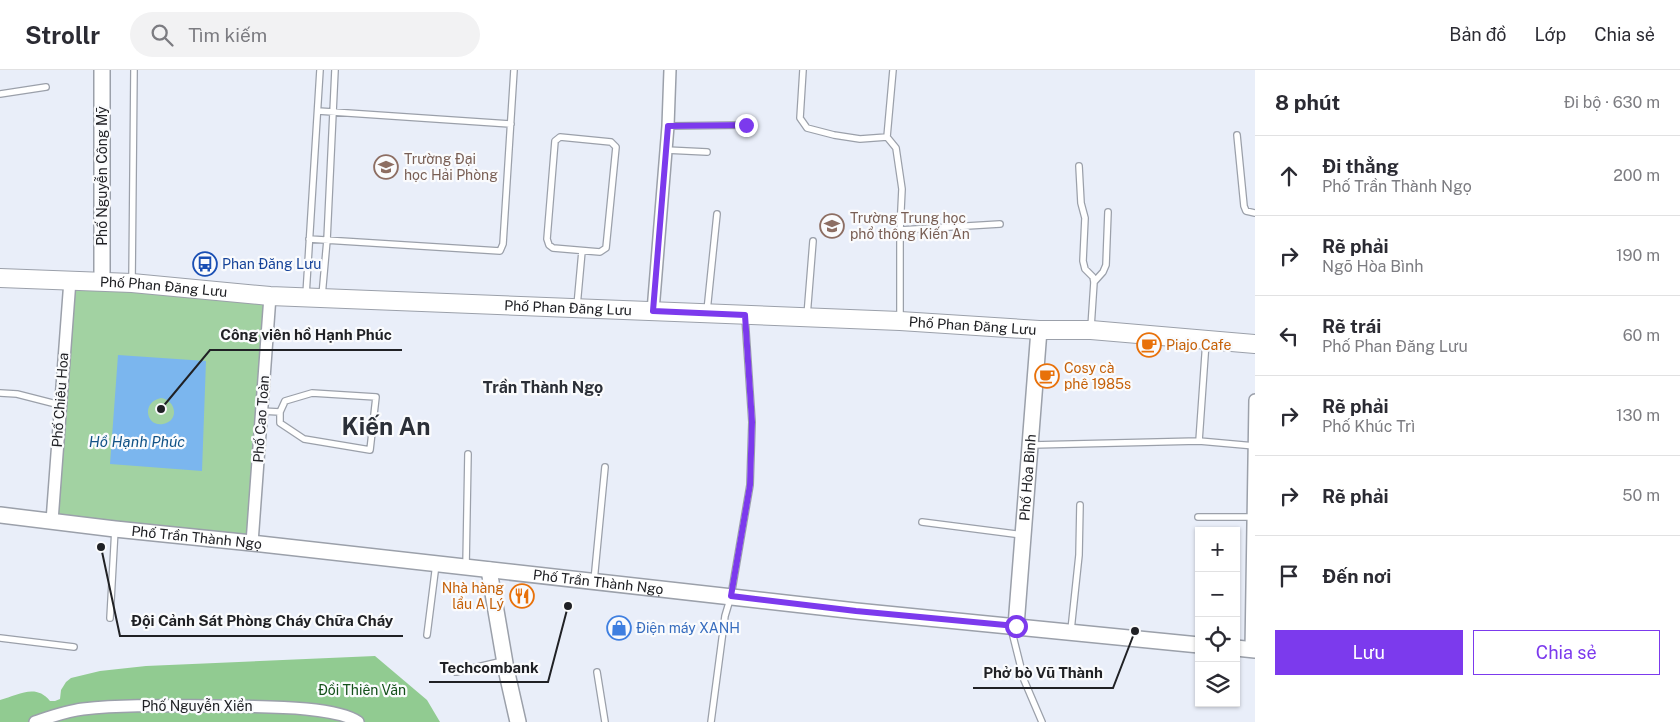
<!DOCTYPE html>
<html lang="vi">
<meta charset="utf-8">
<style>
body{margin:0;font-family:"Public Sans",sans-serif;background:#f2f2f3;color:#2b2b33}
.controls{position:absolute;right:15px;bottom:15px;display:grid;overflow:hidden;border-radius:0px;box-shadow:0 1px 4px #0004}
.controls button{width:45px;height:45px;display:grid;place-items:center;padding:0;border:0;border-bottom:1px solid #e1e1e2;background:#fff;color:#2b2b33;font:25px sans-serif}
.stop{position:absolute;width:15px;height:15px;margin:-11px;border:4px solid #7c3aed;border-radius:50%;background:#fff}
.stop.end{background:#7c3aed;border-color:#fff;box-shadow:0 1px 5px #0008}
.list{margin:0;padding:0;list-style:none}
h2{display:flex;justify-content:space-between;align-items:center;height:65px;margin:0;padding:0 20px;font-size:21px}
h2 small{font-size:16px;font-weight:400;color:#7c7c81}
.list li{display:grid;grid-template-columns:32px 1fr auto;gap:15px;align-items:center;box-sizing:border-box;height:80px;padding:0 20px;border-top:1px solid #e1e1e2}
.list b{display:block;font-size:19px;white-space:nowrap}
.list p{margin:0;font-size:16px;white-space:nowrap;color:#7c7c81}
.list em{font-size:16px;font-style:normal;color:#7c7c81}
.actions{display:flex;gap:10px;padding:15px 20px}
.actions a{flex:1;padding:11px 0;border:1px solid #7c3aed;border-radius:0px;text-align:center;font-size:18px;color:#7c3aed}
.actions .main{background:#7c3aed;color:#fff}
.icon{flex:none;width:28px;height:28px;fill:none;stroke:currentColor;stroke-width:2;stroke-linecap:round;stroke-linejoin:round}
.map{position:relative;flex:none;width:1255px;height:652px;overflow:hidden}
header{display:flex;align-items:center;gap:30px;box-sizing:border-box;height:70px;padding:0 25px;background:#fff;border-bottom:1px solid #e1e1e2}
header strong{font-size:24px}
nav{display:flex;gap:28px;margin-inline-start:auto;font-size:18px}
.search{width:350px;height:45px;background:#f2f2f3;display:flex;align-items:center;gap:12px;box-sizing:border-box;padding:0 18px;border-radius:28px;color:#7c7c81;font-size:19px}
main{display:flex}
aside{flex:1;background:#fff}
.map>svg:first-child{display:block}
</style>
<header>
<strong>Strollr</strong>
<div class="search"><svg class="icon" aria-label="search" viewBox="0 0 24 24"><circle cx="10" cy="10" r="6"/><path d="M15 15l6 6"/></svg>Tìm kiếm</div>
<nav><a>Bản đồ</a><a>Lớp</a><a>Chia sẻ</a></nav>
</header>
<main>
<div class="map">
<svg width="1255" height="652" viewBox="0 0 1255 652">
<rect width="100%" height="100%" fill="#e9eef9"/>
<!-- green -->
<path fill="#a2d2a2" d="M 70,210 L 270,226 L 252,473 L 52,451 Z"/>
<!-- forest -->
<path fill="#91cb91" d="M 375,586 L 427,630 L 440,652 L 0,652 L 0,630 C 18,625 36,613 50,631 L 55,631 L 60,629 L 61,620 L 66,612 L 71,608 L 100,601 L 146,596 Z"/>
<!-- water -->
<path fill="#7bb6ee" fill-rule="evenodd" d="M 118,285 L 206,291 L 202,401 L 110,394 ZM 161,328 C 176,330 180,351 163,354 C 146,357 141,332 161,328 Z"/>
<g fill="none" stroke-linecap="round" stroke-linejoin="round">
<!-- lane casing -->
<g stroke="#9ba0aa" stroke-width="8">
<path id="lane" d="M 803,0 L 800,48 L 807,58 L 834,65 L 860,69 L 887,67 L 896,78 L 902,119 L 900,160 L 1000,154
M 0,24 L 46,17
M 318,41 L 511,54
M 668,56 L 746,55
M 1237,65 L 1244,136 L 1246,141 L 1255,143
M 560,67 L 611,72 L 616,77 L 606,178 L 600,182 L 553,178 L 549,175 L 547,169 L 555,71 Z
M 887,67 L 893,0
M 666,80 L 707,82
M 1079,96 L 1081,133 L 1085,148 L 1083,191 L 1085,199 L 1093,207 L 1094,212 L 1091,257
M 900,160 L 900,249
M 309,169 L 500,181 L 503,174 L 514,0
M 132,211 L 134,0
M 1094,212 L 1103,202 L 1106,195 L 1108,142
M 306,225 L 320,0
M 322,226 L 327,170 L 335,0
M 577,236 L 582,181
M 707,241 L 717,144
M 807,246 L 813,171
M 0,323 L 17,324 L 60,335
M 312,323 L 376,327 L 370,380 L 304,369 L 280,353 L 280,342 L 285,331 Z
M 261,341 L 280,342
M 1199,371 L 1206,271
M 1032,375 L 1199,371 L 1255,376
M 1198,447 L 1254,447
M 922,452 L 1023,465
M 466,496 L 468,384
M 594,511 L 605,397
M 110,548 L 115,459
M 1011,558 L 1024,610 L 1042,652
M 1071,560 L 1079,485 L 1080,435
M 427,565 L 436,494
M 0,568 L 74,577
M 456,602 L 503,591
M 597,602 L 605,652
M 711,652 L 725,546 L 731,526 L 750,415 L 752,352 L 745,247"/>
</g>
<!-- street casing -->
<g stroke="#9ba0aa" stroke-width="14">
<path id="street" d="M 653,241 L 668,56 L 670,0
M 52,451 L 70,210
M 252,473 L 270,226
M 1251,580 L 1255,330
M 35,652 C 50,647 66,641 83,639 C 129,634 177,636 223,636 C 255,637 334,635 358,652"/>
</g>
<!-- secondary casing -->
<g stroke="#9ba0aa" stroke-width="18">
<g id="secondary">
<path d="M 102,0 L 102,211"/>
<path id="s1" d="M 0,445 L 115,459 L 252,473 L 856,541 L 1199,575"/>
<path d="M 489,500 L 506,599 L 518,652"/>
<path id="s2" d="M 1016,556 L 1039,260"/>
<path d="M 1236,578 L 1255,580"/>
</g>
</g>
<!-- primary casing -->
<g stroke="#9ba0aa" stroke-width="20">
<g id="primary">
<path id="s3" d="M 0,208 L 132,213 L 270,226 L 900,251 L 1039,260 L 1091,260 L 1255,274"/>
</g>
</g>
<!-- lane -->
<use href="#lane" stroke="#fff" stroke-width="5.5"/>
<!-- street -->
<use href="#street" stroke="#fff" stroke-width="11"/>
<!-- secondary -->
<use href="#secondary" stroke="#fff" stroke-width="15"/>
<!-- primary -->
<use href="#primary" stroke="#fff" stroke-width="18"/>
</g>
<g fill="none" stroke-linecap="round" stroke-linejoin="round">
<!-- route -->
<path stroke="#7c3aed" stroke-width="6" d="M 746,55 L 668,56 L 653,241 L 745,245 L 752,352 L 750,415 L 731,526 L 856,541 L 1016,556"/>
</g>
<!-- icons -->
<defs>
<g id="university-ring" transform="scale(1.25)"><circle r="9.5" fill="#fafbfd" stroke="#8d6e63" stroke-width="1.5"/><path d="M0-5L7-2L0 1L-7-2ZM-4 1L0 2.5L4 1V4Q0 6-4 4Z" fill="#8d6e63"/></g>
<g id="school-ring" transform="scale(1.25)"><circle r="9.5" fill="#fafbfd" stroke="#8d6e63" stroke-width="1.5"/><path d="M0-5L7-2L0 1L-7-2ZM-4 1L0 2.5L4 1V4Q0 6-4 4Z" fill="#8d6e63"/></g>
<g id="bus-ring" transform="scale(1.25)"><circle r="9.5" fill="#fafbfd" stroke="#1a4fb4" stroke-width="1.5"/><path d="M-5-6H5V4H4V6H2V4H-2V6H-4V4H-5ZM-3.5-4V0h7V-4ZM-3.5 1.2v1.5H-2V1.2ZM2 1.2v1.5H3.5V1.2Z" fill="#1a4fb4"/></g>
<g id="cafe-ring" transform="scale(1.25)"><circle r="9.5" fill="#fafbfd" stroke="#e8710a" stroke-width="1.5"/><path d="M-5.5-4.5H6V0H3Q3 3.5 0 3.5H-2.5Q-5.5 3.5-5.5 0ZM3-3.2v2h1.7v-2ZM-6 4.5H4V6H-6Z" fill="#e8710a"/></g>
<g id="restaurant-ring" transform="scale(1.25)"><circle r="9.5" fill="#fafbfd" stroke="#e8710a" stroke-width="1.5"/><path d="M-5-6h1v4h1v-4h1v4h1v-4h1v5L-1.5 .5V6h-2V.5L-5-1ZM5-6V6H3V1.5H1.5Q1.5-4 5-6Z" fill="#e8710a"/></g>
<g id="shop-ring" transform="scale(1.25)"><circle r="9.5" fill="#fafbfd" stroke="#3f7fe0" stroke-width="1.5"/><path d="M-5-2.5h2.3a2.7 3.5 0 0 1 5.4 0H5L5.5 6h-11ZM-1.5-2.5h3a1.5 2.3 0 0 0-3 0Z" fill="#3f7fe0"/></g>
</defs>
<g fill-rule="evenodd">
<use href="#university-ring" x="386" y="97"/>
<use href="#school-ring" x="832" y="156"/>
<use href="#bus-ring" x="205" y="194"/>
<use href="#cafe-ring" x="1149" y="275"/>
<use href="#cafe-ring" x="1047" y="306"/>
<use href="#restaurant-ring" x="522" y="526"/>
<use href="#shop-ring" x="619" y="558"/>
</g>
<g text-anchor="middle" dominant-baseline="central" stroke-width="4.5" stroke-linejoin="round" paint-order="stroke">
<!-- education labels -->
<g font-size="14" fill="#785e54" stroke="#fafbfd" text-anchor="start">
<text x="404" y="89">Trường Đại<tspan x="404" dy="16">học Hải Phòng</tspan></text>
<text x="850" y="148">Trường Trung học<tspan x="850" dy="16">phổ thông Kiến An</tspan></text>
</g>
<!-- street labels -->
<g font-size="14" fill="#202125" stroke="#fafbfd">
<text transform="translate(102 106) rotate(-90)">Phố Nguyễn Công Mỹ</text>
<text stroke="none"><textPath href="#s3" startOffset="164">Phố Phan Đăng Lưu</textPath></text>
<text stroke="none"><textPath href="#s3" startOffset="569">Phố Phan Đăng Lưu</textPath></text>
<text stroke="none"><textPath href="#s3" startOffset="974">Phố Phan Đăng Lưu</textPath></text>
<text transform="translate(60 330) rotate(-86)">Phố Chiêu Hoa</text>
<text transform="translate(261 349) rotate(-86)">Phố Cao Toàn</text>
<text stroke="none"><textPath href="#s2" startOffset="149">Phố Hòa Bình</textPath></text>
<text stroke="none"><textPath href="#s1" startOffset="198">Phố Trần Thành Ngọ</textPath></text>
<text stroke="none"><textPath href="#s1" startOffset="602">Phố Trần Thành Ngọ</textPath></text>
<text x="197" y="636">Phố Nguyễn Xiển</text>
</g>
<!-- transit labels -->
<g font-size="14" fill="#164399" stroke="#fafbfd" text-anchor="start">
<text x="222" y="194">Phan Đăng Lưu</text>
</g>
<!-- food labels -->
<g font-size="14" fill="#c56008" stroke="#fafbfd" text-anchor="start">
<text x="1166" y="275">Piajo Cafe</text>
<text x="1064" y="298">Cosy cà<tspan x="1064" dy="16">phê 1985s</tspan></text>
<text x="504" y="518" text-anchor="end">Nhà hàng<tspan x="504" dy="16">lẩu A Lý</tspan></text>
</g>
<!-- shop labels -->
<g font-size="14" fill="#366cbe" stroke="#fafbfd" text-anchor="start">
<text x="636" y="558">Điện máy XANH</text>
</g>
<!-- park labels -->
<g font-size="14" fill="#135019" stroke="#fafbfd">
<text x="362" y="620">Đồi Thiên Văn</text>
</g>
<!-- water labels -->
<g font-size="15" font-style="italic" fill="#125387" stroke="#fafbfd">
<text x="137" y="371">Hồ Hạnh Phúc</text>
</g>
<!-- quarter labels -->
<g font-size="16" font-weight="bold" fill="#2b2f37" stroke="#fafbfd">
<text x="543" y="317">Trần Thành Ngọ</text>
</g>
<!-- town labels -->
<g font-size="24" font-weight="bold" fill="#2b2f37" stroke="#fafbfd">
<text x="386" y="356">Kiến An</text>
</g>
</g>
<!-- callouts -->
<path fill="none" stroke="#202125" stroke-width="2" d="M161 339L210 280H402M101 477L120 566H403M568 536L548 612H429M1135 561L1113 618H973"/>
<g fill="#202125" stroke="#fafbfd" stroke-width="2">
<circle cx="161" cy="339" r="5"/>
<circle cx="101" cy="477" r="5"/>
<circle cx="568" cy="536" r="5"/>
<circle cx="1135" cy="561" r="5"/>
</g>
<g font-size="15" text-anchor="middle" font-weight="bold" fill="#202125" stroke="#fafbfd" stroke-width="4.5" stroke-linejoin="round" paint-order="stroke">
<text x="306" y="270">Công viên hồ Hạnh Phúc</text>
<text x="262" y="556">Đội Cảnh Sát Phòng Cháy Chữa Cháy</text>
<text x="489" y="603">Techcombank</text>
<text x="1043" y="608">Phở bò Vũ Thành</text>
</g>
</svg>
<div class="controls">
<button>+</button>
<button>−</button>
<button><svg class="icon" aria-label="locate" viewBox="0 0 24 24"><circle cx="12" cy="12" r="6"/><path d="M12 2v4M12 18v4M2 12h4M18 12h4"/></svg></button>
<button><svg class="icon" aria-label="layers" viewBox="0 0 24 24"><path d="M12 4l9 5-9 5-9-5zM3 14l9 5 9-5"/></svg></button>
</div>
<div class="stop" style="left:1016px;top:556px"></div>
<div class="stop end" style="left:746px;top:55px"></div>
</div>
<aside>
<h2>8 phút<small>Đi bộ · 630 m</small></h2>
<ul class="list">
<li><svg class="icon" aria-label="ahead" viewBox="0 0 24 24"><path d="M12 20V5M6 11l6-6 6 6"/></svg><div><b>Đi thẳng</b><p>Phố Trần Thành Ngọ</p></div><em>200 m</em></li>
<li><svg class="icon" aria-label="right" viewBox="0 0 24 24"><path d="M7 20v-9h11M14 6l5 5-5 5"/></svg><div><b>Rẽ phải</b><p>Ngõ Hòa Bình</p></div><em>190 m</em></li>
<li><svg class="icon" aria-label="left" viewBox="0 0 24 24"><path d="M17 20v-9H6M10 6l-5 5 5 5"/></svg><div><b>Rẽ trái</b><p>Phố Phan Đăng Lưu</p></div><em>60 m</em></li>
<li><svg class="icon" aria-label="right" viewBox="0 0 24 24"><path d="M7 20v-9h11M14 6l5 5-5 5"/></svg><div><b>Rẽ phải</b><p>Phố Khúc Trì</p></div><em>130 m</em></li>
<li><svg class="icon" aria-label="right" viewBox="0 0 24 24"><path d="M7 20v-9h11M14 6l5 5-5 5"/></svg><div><b>Rẽ phải</b></div><em>50 m</em></li>
<li><svg class="icon" aria-label="arrive" viewBox="0 0 24 24"><path d="M6 21V4h12l-3 4 3 4H6"/></svg><div><b>Đến nơi</b></div></li>
</ul>
<div class="actions"><a class="main">Lưu</a><a>Chia sẻ</a></div>
</aside>
</main>
